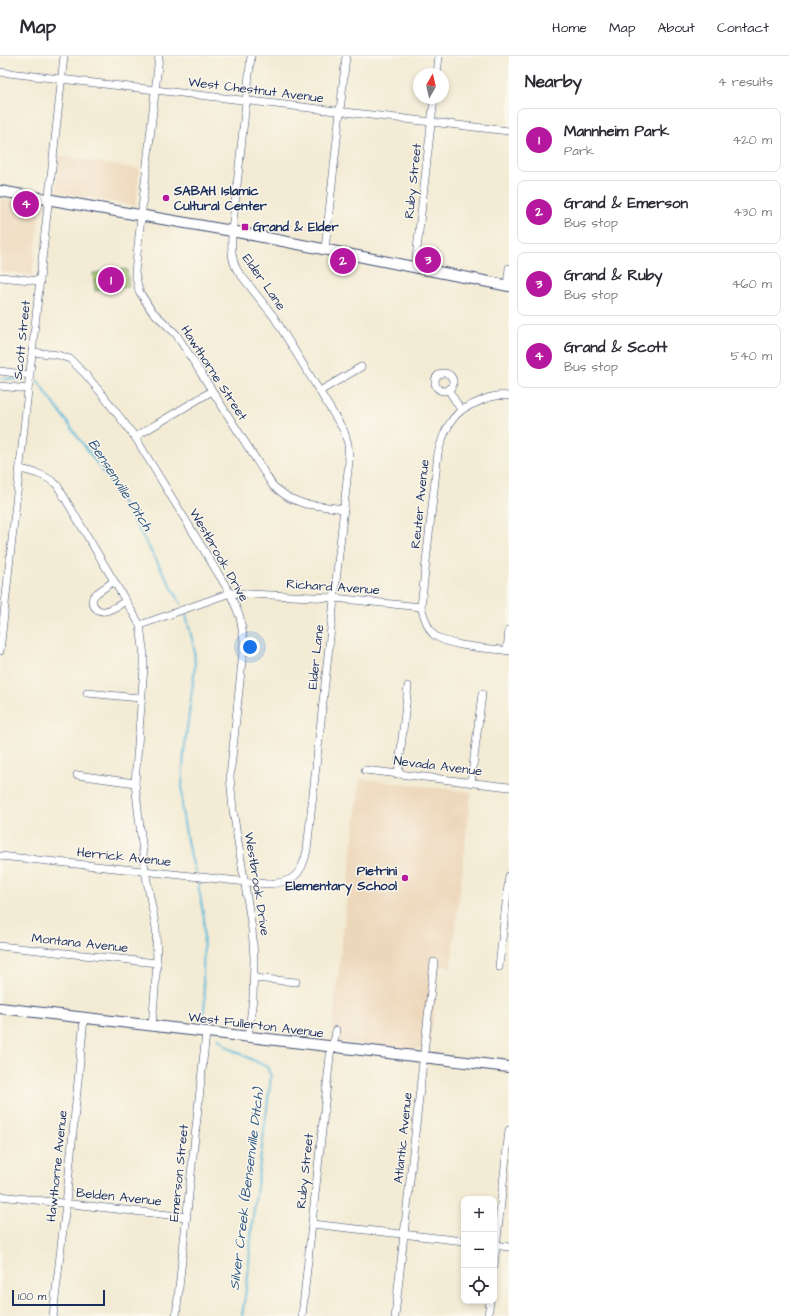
<!DOCTYPE html>
<html lang="en">
<head>
<meta charset="utf-8">
<style>
	body { margin:0; font-family:"Architects Daughter",sans-serif; background:#f2f2f3; color:#2b2b33 }
	.controls { position:absolute; right:12px; bottom:12px; display:grid; overflow:hidden; border-radius:8px; box-shadow:0 2px 6px #0003 }
	.controls button { width:36px; height:36px; display:grid; place-items:center; padding:0; border:0; border-bottom:1px solid #e1e1e2; background:#fff; color:#2b2b33; font:20px sans-serif }
	.compass { position:absolute; left:413px; top:12px; width:36px; height:36px; border-radius:50%; background:#fff; box-shadow:0 2px 6px #0003; rotate:8deg }
	.scale { position:absolute; left:12px; bottom:10px; width:93px; box-sizing:border-box; padding-left:4px; border:2px solid #1b2f5e; border-top:0; font-size:11px; line-height:14px; white-space:nowrap; color:#1b2f5e; -webkit-text-stroke:3px #fbf7ec; paint-order:stroke }
	.you { position:absolute; left:250px; top:591px; width:14px; height:14px; margin:-10px; border:3px solid #fff; border-radius:50%; background:#1a73e8; box-shadow:0 0 0 6px #1a73e833 }
	.badge { display:grid; place-items:center; width:26px; height:26px; border-radius:50%; background:#b5179e; color:#fff; font-size:13px; font-weight:700 }
	.pin { position:absolute; translate:-50% -50%; border:2px solid #fff; box-shadow:0 1px 4px #0006 }
	.list { margin:0; padding:0; list-style:none }
	h2 { display:flex; justify-content:space-between; align-items:center; height:52px; margin:0; padding:0 16px; font-size:17px }
	h2 small { font-size:13px; font-weight:400; color:#7c7c81 }
	.list li { display:grid; grid-template-columns:26px 1fr auto; gap:12px; align-items:center; box-sizing:border-box; height:64px; margin:0 8px 8px; padding:0 8px; border:1px solid #e1e1e2; border-radius:8px }
	.list b { display:block; font-size:15px; white-space:nowrap }
	.list p { margin:0; font-size:13px; white-space:nowrap; color:#7c7c81 }
	.list em { font-size:13px; font-style:normal; color:#7c7c81 }
	.icon { flex:none; width:22px; height:22px; fill:none; stroke:currentColor; stroke-width:2; stroke-linecap:round; stroke-linejoin:round }
	.map { position:relative; flex:none; width:509px; height:1260px; overflow:hidden }
	header { display:flex; align-items:center; gap:24px; box-sizing:border-box; height:56px; padding:0 20px; background:#fff; border-bottom:1px solid #e1e1e2 }
	header strong { font-size:19px }
	nav { display:flex; gap:22px; margin-inline-start:auto; font-size:14px }
	main { display:flex }
	aside { flex:1; background:#fff }
	.map>svg:first-child { display:block }
	.built { fill:#edd7ba }
	.green { fill:#a7c972; stroke:#617c68 }
	.lines { fill:none; stroke-linecap:round; stroke-linejoin:round }
	.stream { stroke:#5ebbdc; stroke-width:2 }
	.street-casing { stroke:#3b4b70; stroke-width:8 }
	.secondary-casing { stroke:#3b4b70; stroke-width:12 }
	.street { stroke:#fff; stroke-width:7 }
	.secondary { stroke:#fff; stroke-width:10 }
	.poi-dot { fill:#b5179e; stroke:#fbf7ec; stroke-width:1.5 }
	.labels { text-anchor:middle; dominant-baseline:central; stroke-width:3; stroke-linejoin:round; paint-order:stroke }
	.street-label { font-size:13px; fill:#1b2f5e; stroke:#fbf7ec }
	.poi-label { font-size:13px; font-weight:bold; fill:#1b2f5e; stroke:#fbf7ec; text-anchor:start }
	.water-label { font-size:14px; font-style:italic; fill:#2f5984; stroke:#fbf7ec }
</style>
</head>
<body>
<header>
<strong>Map</strong>
<nav><a>Home</a><a>Map</a><a>About</a><a>Contact</a></nav>
</header>
<main>
<div class="map">
<svg width="509" height="1260" viewBox="0 0 509 1260">
	<rect width="100%" height="100%" fill="#fbf7ec"/>
	<filter id="ink" filterUnits="userSpaceOnUse"><feTurbulence type="fractalNoise" baseFrequency=".025" numOctaves="2"/><feDisplacementMap in="SourceGraphic" scale="8" xChannelSelector="R" yChannelSelector="G"/><feConvolveMatrix kernelMatrix="1 2 1 2 8 2 1 2 1" color-interpolation-filters="sRGB"/></filter>
	<filter id="wash" filterUnits="userSpaceOnUse"><feTurbulence type="fractalNoise" baseFrequency=".012" numOctaves="4" result="noise"/><feDisplacementMap in="SourceGraphic" scale="16" xChannelSelector="R" yChannelSelector="G"/><feGaussianBlur stdDeviation="0.9" result="paint"/><feColorMatrix in="noise" values="0 0 0 0 0 0 0 0 0 0 0 0 0 0 0 0 0 1.4 0 .05"/><feComposite in="paint" operator="in"/></filter>
	<g filter="url(#wash)">
		<rect width="100%" height="100%" fill="#f3ebd4"/>
		<g class="built">
			<polygon points="59,100 139,113 136,150 56,136"/>
			<polygon points="0,143 41,150 32,219 0,215"/>
			<polygon points="360,723 471,736 451,911 439,909 429,995 331,985"/>
		</g>
		<polygon class="green" points="127,213 129,231 95,235 93,217"/>
		<g class="lines">
			<g class="stream">
				<polyline points="0,322 21,324"/>
				<polyline points="37,324 108,423 143,481 181,548"/>
				<polyline points="186,559 194,591 195,611 184,696 182,733 182,754 188,790 195,815"/>
				<polyline points="198,827 204,863 203,924 205,943 203,964 207,972"/>
				<polyline points="218,982 229,992 267,1011 271,1021 252,1169 248,1220 242,1260"/>
			</g>
		</g>
	</g>
	<g filter="url(#ink)">
		<g class="lines">
			<defs>
				<g id="street">
					<polyline points="159,0 135,216 139,235 151,254 176,278 273,430 289,442 305,448 344,453"/>
					<polyline points="0,16 509,75"/>
					<polyline points="437,18 439,0"/>
					<polyline points="325,193 346,0"/>
					<polyline points="415,211 434,42"/>
					<polyline points="0,221 40,225"/>
					<polyline points="507,230 509,212"/>
					<polyline points="32,296 58,299 70,303 86,319 102,338 135,381 230,537 240,561 244,586 230,721 233,754 252,873 254,902 253,942 248,982"/>
					<polyline points="0,315 30,319"/>
					<circle cx="444" cy="326" r="9"/>
					<polyline points="0,330 28,333"/>
					<polyline points="448,333 461,354"/>
					<polyline points="320,335 361,311"/>
					<path d="M509 340C497 338 487 341 476 347 471 349 466 351 462 354 448 364 442 382 438 397L421 551C424 559 427 573 434 579 449 591 489 592 509 595"/>
					<polyline points="135,381 212,335"/>
					<path d="M20 413C34 416 46 419 57 429L140 569 144 600V611L135 727 145 815 156 872 157 907 152 971"/>
					<path d="M114 525 97 537 93 541 92 546C99 564 115 551 126 545"/>
					<polyline points="140,569 230,537 334,542 421,551"/>
					<polyline points="507,594 509,574"/>
					<polyline points="0,595 64,0"/>
					<polyline points="87,637 140,642"/>
					<polyline points="365,714 509,731"/>
					<polyline points="398,718 408,630"/>
					<polyline points="77,719 135,727"/>
					<polyline points="471,726 482,638"/>
					<path d="M0 800 267 828C293 827 302 819 307 794L349 405 348 388 344 375 274 261 237 214C230 201 232 189 232 175L251 0"/>
					<polyline points="0,890 157,907"/>
					<polyline points="499,911 509,820"/>
					<polyline points="254,922 296,926"/>
					<polyline points="0,1140 187,1161"/>
					<polyline points="312,1168 464,1185"/>
					<polyline points="494,1189 509,1191"/>
					<polyline points="494,1209 509,1074"/>
					<polyline points="53,1260 66,1148 84,963"/>
					<polyline points="176,1260 206,977"/>
					<polyline points="302,1260 331,991 335,982 336,974"/>
					<polyline points="395,1260 434,906"/>
					<polyline points="488,1260 490,1245"/>
				</g>
				<g id="secondary">
					<polyline points="0,135 232,175 509,230"/>
					<polyline points="0,952 509,1011"/>
				</g>
			</defs>
			<use href="#street" class="street-casing"/>
			<use href="#secondary" class="secondary-casing"/>
			<use href="#street" class="street"/>
			<use href="#secondary" class="secondary"/>
		</g>
	</g>
	<g class="poi-dot">
		<circle cx="166" cy="142" r="4"/>
		<rect x="241" y="167" width="8" height="8" rx="2"/>
		<circle cx="405" cy="822" r="4"/>
	</g>
	<g class="labels">
		<g class="street-label">
			<text transform="translate(256 34) rotate(7)">West Chestnut Avenue</text>
			<text transform="translate(413 125) rotate(-84)">Ruby Street</text>
			<text transform="translate(264 226) rotate(55)">Elder Lane</text>
			<text transform="translate(22 284) rotate(-84)">Scott Street</text>
			<text transform="translate(214 317) rotate(57)">Hawthorne Street</text>
			<text transform="translate(420 448) rotate(-84)">Reuter Avenue</text>
			<text transform="translate(219 499) rotate(60)">Westbrook Drive</text>
			<text transform="translate(333 531) rotate(4)">Richard Avenue</text>
			<text transform="translate(316 601) rotate(-84)">Elder Lane</text>
			<text transform="translate(438 710) rotate(7)">Nevada Avenue</text>
			<text transform="translate(124 801) rotate(6)">Herrick Avenue</text>
			<text transform="translate(257 828) rotate(81)">Westbrook Drive</text>
			<text transform="translate(80 887) rotate(6)">Montana Avenue</text>
			<text transform="translate(256 969) rotate(7)">West Fullerton Avenue</text>
			<text transform="translate(403 1082) rotate(-84)">Atlantic Avenue</text>
			<text transform="translate(57 1110) rotate(-84)">Hawthorne Avenue</text>
			<text transform="translate(305 1115) rotate(-84)">Ruby Street</text>
			<text transform="translate(179 1117) rotate(-84)">Emerson Street</text>
			<text transform="translate(119 1141) rotate(6)">Belden Avenue</text>
		</g>
		<g class="poi-label">
			<text x="174" y="135">SABAH Islamic<tspan x="174" dy="15">Cultural Center</tspan></text>
			<text x="253" y="171">Grand &amp; Elder</text>
			<text x="397" y="815" text-anchor="end">Pietrini<tspan x="397" dy="15">Elementary School</tspan></text>
		</g>
		<g class="water-label">
			<text transform="translate(120 429) rotate(57)">Bensenville Ditch</text>
			<text transform="translate(247 1133) rotate(-83)">Silver Creek (Bensenville Ditch)</text>
		</g>
	</g>
</svg>
<div class="controls">
<button>+</button>
<button>−</button>
<button><svg class="icon" aria-label="locate" viewBox="0 0 24 24"><circle cx="12" cy="12" r="6"/><path d="M12 2v4M12 18v4M2 12h4M18 12h4"/></svg></button>
</div>
<svg class="compass" viewBox="-18 -18 36 36"><path d="M0-13l5 13h-10z" fill="#e53935"/><path d="M0 13l5-13h-10z" fill="#7c7c81"/></svg>
<div class="scale">100 m</div>
<div class="you"></div>
<div class="pin badge" style="left:111px;top:224px">1</div>
<div class="pin badge" style="left:343px;top:205px">2</div>
<div class="pin badge" style="left:428px;top:204px">3</div>
<div class="pin badge" style="left:26px;top:148px">4</div>
</div>
<aside>
<h2>Nearby<small>4 results</small></h2>
<ul class="list">
<li><span class="badge">1</span><div><b>Mannheim Park</b><p>Park</p></div><em>420 m</em></li>
<li><span class="badge">2</span><div><b>Grand &amp; Emerson</b><p>Bus stop</p></div><em>430 m</em></li>
<li><span class="badge">3</span><div><b>Grand &amp; Ruby</b><p>Bus stop</p></div><em>460 m</em></li>
<li><span class="badge">4</span><div><b>Grand &amp; Scott</b><p>Bus stop</p></div><em>540 m</em></li>
</ul>
</aside>
</main>
</body>
</html>
